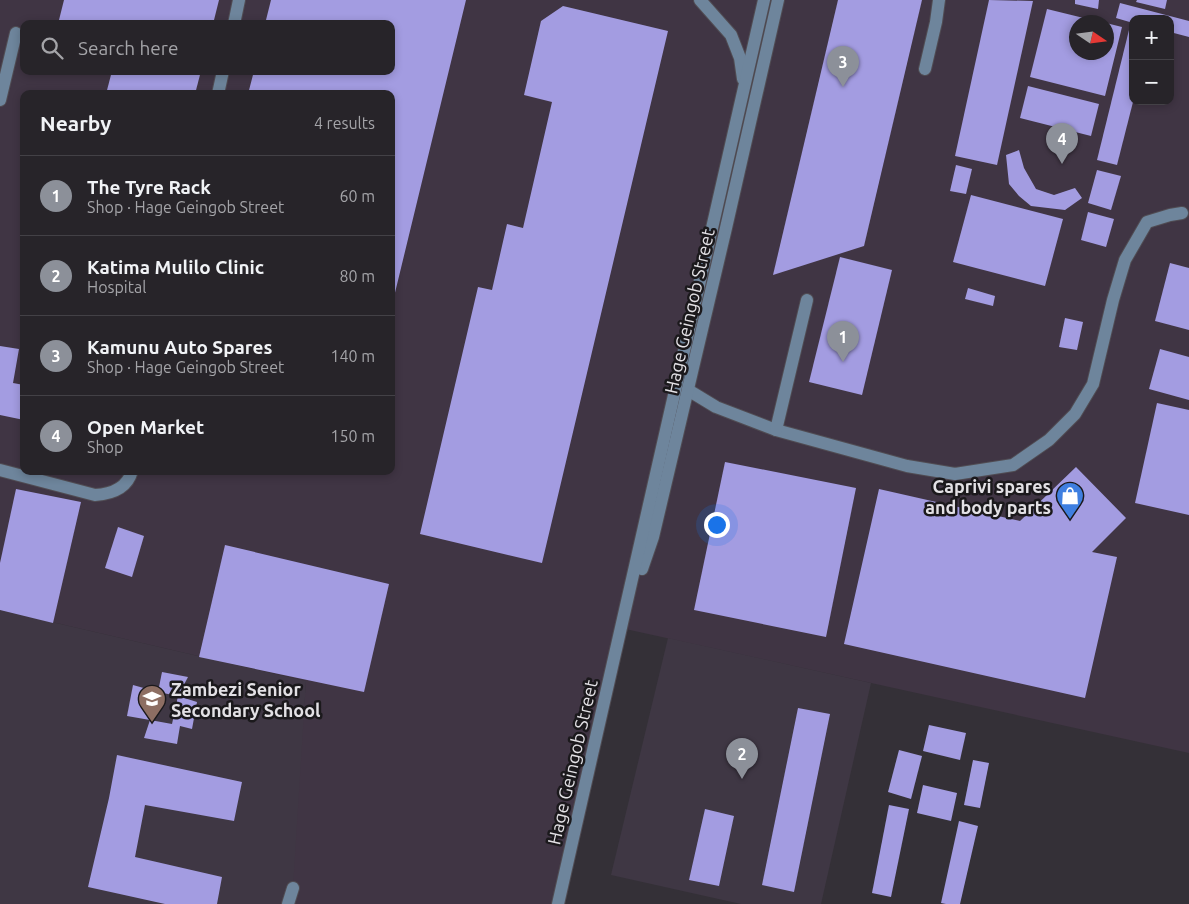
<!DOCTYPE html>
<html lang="en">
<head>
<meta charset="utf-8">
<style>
	body { margin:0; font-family:Ubuntu,sans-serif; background:#2f2c31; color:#f1f3f6 }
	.controls { position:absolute; right:15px; top:15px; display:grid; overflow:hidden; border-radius:10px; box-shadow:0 2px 8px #0003 }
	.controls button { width:45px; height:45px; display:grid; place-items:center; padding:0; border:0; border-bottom:1px solid #434146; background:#272429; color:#f1f3f6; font:25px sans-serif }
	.compass { position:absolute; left:1069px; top:15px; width:45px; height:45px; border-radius:50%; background:#272429; box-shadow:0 2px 8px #0003; rotate:103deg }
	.you { position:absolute; left:716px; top:524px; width:18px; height:18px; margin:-12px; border:4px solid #fff; border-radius:50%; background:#1a73e8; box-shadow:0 0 0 8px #1a73e833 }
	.badge { display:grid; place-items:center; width:32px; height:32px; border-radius:50%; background:#8c9099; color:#fff; font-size:16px; font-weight:700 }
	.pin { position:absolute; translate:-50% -41px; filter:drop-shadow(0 1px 2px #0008) }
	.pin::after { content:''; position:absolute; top:26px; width:18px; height:15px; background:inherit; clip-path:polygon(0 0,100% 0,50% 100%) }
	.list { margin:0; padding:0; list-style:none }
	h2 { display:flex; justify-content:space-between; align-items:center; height:65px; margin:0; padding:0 20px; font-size:21px }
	h2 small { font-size:16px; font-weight:400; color:#a4a4a8 }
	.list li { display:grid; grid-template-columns:32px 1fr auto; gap:15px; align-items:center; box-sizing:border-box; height:80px; padding:0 20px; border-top:1px solid #434146 }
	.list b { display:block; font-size:19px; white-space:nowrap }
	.list p { margin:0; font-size:16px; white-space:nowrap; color:#a4a4a8 }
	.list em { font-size:16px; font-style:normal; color:#a4a4a8 }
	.icon { flex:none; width:28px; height:28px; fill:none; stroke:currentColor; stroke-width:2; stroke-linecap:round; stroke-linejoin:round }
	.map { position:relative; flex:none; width:1189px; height:904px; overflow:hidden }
	.search { position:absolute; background:#272429; box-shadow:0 2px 8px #0003; left:20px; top:20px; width:375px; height:55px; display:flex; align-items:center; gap:12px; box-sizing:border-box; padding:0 18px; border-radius:10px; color:#a4a4a8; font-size:19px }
	.panel { position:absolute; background:#272429; box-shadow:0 2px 8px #0003; left:20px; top:90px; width:375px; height:385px; border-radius:10px }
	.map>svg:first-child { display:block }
	.commercial { fill:#403544; fill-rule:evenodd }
	.built { fill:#3f3744 }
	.building { fill:#a39ce1 }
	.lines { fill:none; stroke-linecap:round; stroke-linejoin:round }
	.minor-casing { stroke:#504c53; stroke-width:14 }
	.minor { stroke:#6e859c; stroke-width:12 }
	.labels { text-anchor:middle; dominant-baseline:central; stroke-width:5; stroke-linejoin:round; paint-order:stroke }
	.street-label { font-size:18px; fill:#e3e1e5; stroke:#1b191c }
	.poi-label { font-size:18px; font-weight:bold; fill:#e3e1e5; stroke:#1b191c; text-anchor:end }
</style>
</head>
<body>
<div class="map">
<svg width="1189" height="904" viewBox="0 0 1189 904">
	<rect width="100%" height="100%" fill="#343037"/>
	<path class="commercial" d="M0 0H1189V753L621 628 558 904H288L306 681 0 610ZM1133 19H1170V101H1133ZM1076 22H1106V52H1076ZM24 24H391V71H24ZM24 94H391V471H24Z"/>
	<g class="built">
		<polygon points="0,610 306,681 293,888 288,904 0,904"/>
		<polygon points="668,638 871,683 821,904 741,904 611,875"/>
	</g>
	<g class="building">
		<polygon points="64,0 219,0 213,24 58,24"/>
		<polygon points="271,0 466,0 393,301 391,301 391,94 248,94 254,71 391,71 391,24 265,24"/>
		<polygon points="838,0 922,0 864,246 773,275"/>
		<polygon points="989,0 1033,1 997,165 955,156"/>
		<polygon points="1075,0 1099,0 1098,9 1075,4"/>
		<polygon points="1137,0 1167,0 1165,9 1136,2"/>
		<polygon points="1120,3 1189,21 1189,37 1170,32 1170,19 1133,19 1133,23 1116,18"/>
		<polygon points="563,6 668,31 542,563 420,534 478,287 492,290 507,224 523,228 552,102 524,95 541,21"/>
		<polygon points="1047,9 1100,22 1076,22 1076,52 1106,52 1106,23 1122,27 1105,96 1030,77"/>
		<polygon points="1129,30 1133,31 1133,102 1117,165 1097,160"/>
		<polygon points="112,71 201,71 195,94 106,94"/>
		<polygon points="1028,86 1099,104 1091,136 1020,118"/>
		<polygon points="1019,150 1024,168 1036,189 1054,195 1075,188 1082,198 1065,210 1031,206 1019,196 1009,184 1006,155"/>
		<polygon points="956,165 972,169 966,194 950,191"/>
		<polygon points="1097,170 1121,176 1111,210 1088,203"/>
		<polygon points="971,195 1063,219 1045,286 953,262"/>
		<polygon points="1088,212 1114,219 1106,247 1081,240"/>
		<polygon points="840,257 892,270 862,395 809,382"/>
		<polygon points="1170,263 1189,268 1189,330 1155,321"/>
		<polygon points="968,288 995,296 993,306 965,299"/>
		<polygon points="1065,318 1083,322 1077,350 1059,347"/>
		<polygon points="0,346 19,349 13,383 24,385 24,420 0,415"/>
		<polygon points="1160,349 1189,357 1189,400 1149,389"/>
		<polygon points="1157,403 1189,410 1189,515 1135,503"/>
		<polygon points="725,462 856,488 826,637 694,610"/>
		<polygon points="1076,467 1126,518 1092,552 1117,557 1085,698 844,644 879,489 1020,521"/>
		<polygon points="16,489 81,502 53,623 0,610 0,563"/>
		<polygon points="118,527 144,536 132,577 105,568"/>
		<polygon points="225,545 389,584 364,692 199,657"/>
		<polygon points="162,672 188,677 178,696 158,692"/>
		<polygon points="133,685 158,692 150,720 127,716"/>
		<polygon points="178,696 197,702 192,729 180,726 177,744 144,738 150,720 172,724"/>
		<polygon points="798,708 830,714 794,892 762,885"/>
		<polygon points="929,725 966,733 960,760 923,751"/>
		<polygon points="899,750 922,756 911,799 888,792"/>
		<polygon points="117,755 242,782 234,821 145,805 135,857 222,877 217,904 165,904 88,887 109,798"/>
		<polygon points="973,760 989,763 980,808 964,805"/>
		<polygon points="923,785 957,793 951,821 917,813"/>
		<polygon points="889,805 909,809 891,897 872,893"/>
		<polygon points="705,809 734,816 719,886 689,880"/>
		<polygon points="959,821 978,826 960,904 946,904 941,903"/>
	</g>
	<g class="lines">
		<defs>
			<g id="minor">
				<polyline points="700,0 731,35 740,58 743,79"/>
				<polyline points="234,24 239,0"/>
				<polyline points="925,69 936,22 939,0"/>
				<polyline points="218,94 223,71"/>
				<polyline points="0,100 16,33"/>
				<polyline points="688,390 716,407 776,430 907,466 955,474 1013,465 1049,440 1075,414 1093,384 1113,300 1125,260 1147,222 1170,215 1182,213"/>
				<polyline points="776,430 807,300"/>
				<path d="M0 470 95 495C111 494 127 489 132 471"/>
				<polyline points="642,569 653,537 726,228 778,0"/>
				<polyline points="288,904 293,888"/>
				<polyline points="558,904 764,0"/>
			</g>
		</defs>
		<use href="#minor" class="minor-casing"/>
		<use href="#minor" class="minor"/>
	</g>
	<defs>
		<symbol id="shop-pin" viewBox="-11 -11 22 30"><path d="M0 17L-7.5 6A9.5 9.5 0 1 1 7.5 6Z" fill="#3f7fe0" stroke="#1b191c"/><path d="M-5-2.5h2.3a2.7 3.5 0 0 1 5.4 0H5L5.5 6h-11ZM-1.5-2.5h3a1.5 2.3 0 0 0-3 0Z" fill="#fff"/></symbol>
		<symbol id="school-pin" viewBox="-11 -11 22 30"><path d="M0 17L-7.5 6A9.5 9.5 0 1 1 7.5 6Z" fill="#8d6e63" stroke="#1b191c"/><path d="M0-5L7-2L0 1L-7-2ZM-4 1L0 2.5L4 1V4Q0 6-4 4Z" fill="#fff"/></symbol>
	</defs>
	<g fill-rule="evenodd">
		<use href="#shop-pin" x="1054" y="480" width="32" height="43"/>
		<use href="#school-pin" x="136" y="683" width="32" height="43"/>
	</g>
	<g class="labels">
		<g class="street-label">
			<text transform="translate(689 311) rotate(-77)">Hage Geingob Street</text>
			<text transform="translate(572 762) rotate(-77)">Hage Geingob Street</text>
		</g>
		<g class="poi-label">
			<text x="1051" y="486">Caprivi spares<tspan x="1051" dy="21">and body parts</tspan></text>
			<text x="171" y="689" text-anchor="start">Zambezi Senior<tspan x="171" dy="21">Secondary School</tspan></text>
		</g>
	</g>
</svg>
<div class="controls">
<button>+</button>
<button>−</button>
</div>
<svg class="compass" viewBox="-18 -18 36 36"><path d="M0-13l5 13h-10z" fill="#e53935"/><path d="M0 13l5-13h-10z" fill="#a4a4a8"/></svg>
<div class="you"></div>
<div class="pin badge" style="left:843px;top:362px">1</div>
<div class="pin badge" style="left:742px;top:779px">2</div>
<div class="pin badge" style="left:843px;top:87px">3</div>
<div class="pin badge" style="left:1062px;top:164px">4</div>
<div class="search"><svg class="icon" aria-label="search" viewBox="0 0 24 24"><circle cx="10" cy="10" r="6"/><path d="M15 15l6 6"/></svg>Search here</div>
<section class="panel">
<h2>Nearby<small>4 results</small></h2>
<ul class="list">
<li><span class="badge">1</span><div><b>The Tyre Rack</b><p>Shop · Hage Geingob Street</p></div><em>60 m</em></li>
<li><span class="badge">2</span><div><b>Katima Mulilo Clinic</b><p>Hospital</p></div><em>80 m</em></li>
<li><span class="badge">3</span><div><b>Kamunu Auto Spares</b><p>Shop · Hage Geingob Street</p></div><em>140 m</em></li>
<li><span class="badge">4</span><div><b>Open Market</b><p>Shop</p></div><em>150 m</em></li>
</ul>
</section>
</div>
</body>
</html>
